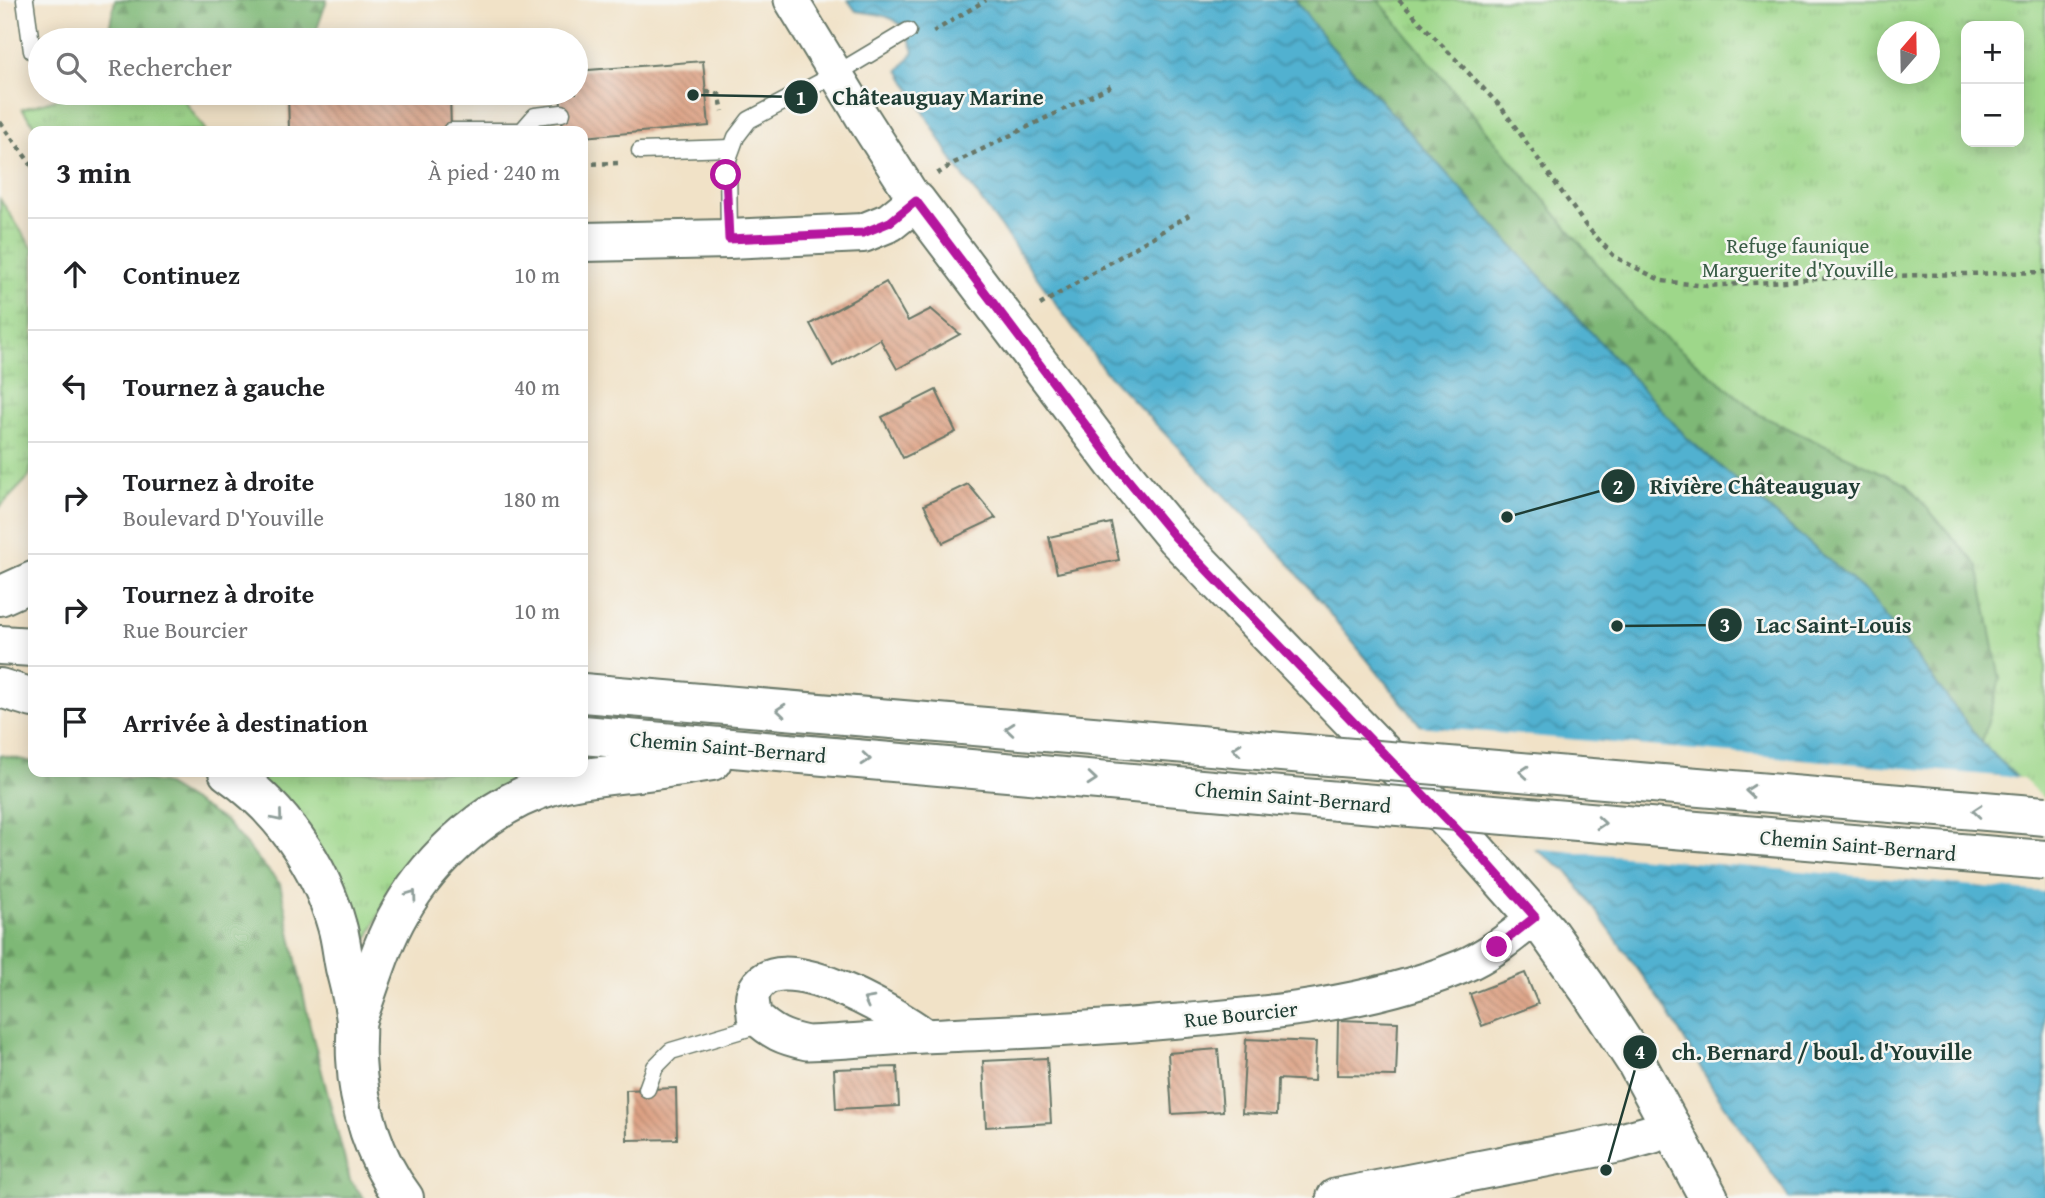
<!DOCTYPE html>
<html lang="fr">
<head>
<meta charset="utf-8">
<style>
	body { margin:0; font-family:"Gentium Book Plus",serif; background:#f6f6f6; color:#202124 }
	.controls { position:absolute; right:21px; top:21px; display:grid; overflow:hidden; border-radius:14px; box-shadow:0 4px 18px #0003 }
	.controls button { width:63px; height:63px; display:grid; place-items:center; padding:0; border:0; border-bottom:2px solid #e0e0e0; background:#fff; color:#202124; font:35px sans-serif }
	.compass { position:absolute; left:1877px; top:21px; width:63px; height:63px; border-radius:50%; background:#fff; box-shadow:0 4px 18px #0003; rotate:20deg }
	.stop { position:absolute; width:21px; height:21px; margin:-16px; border:5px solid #b5179e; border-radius:50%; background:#fff }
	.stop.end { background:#b5179e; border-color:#fff; box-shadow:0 2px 7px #0008 }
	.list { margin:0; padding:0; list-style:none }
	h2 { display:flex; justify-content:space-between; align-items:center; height:91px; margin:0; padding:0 28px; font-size:30px }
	h2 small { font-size:23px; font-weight:400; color:#757577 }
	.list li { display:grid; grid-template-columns:46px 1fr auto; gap:21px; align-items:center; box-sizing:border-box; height:112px; padding:0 28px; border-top:2px solid #e0e0e0 }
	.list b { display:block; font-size:26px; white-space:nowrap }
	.list p { margin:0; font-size:23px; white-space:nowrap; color:#757577 }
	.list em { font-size:23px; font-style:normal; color:#757577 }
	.icon { flex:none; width:38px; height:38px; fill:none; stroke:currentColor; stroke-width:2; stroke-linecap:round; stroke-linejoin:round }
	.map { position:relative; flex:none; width:2045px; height:1198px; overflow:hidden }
	.search { position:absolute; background:#fff; box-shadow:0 4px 18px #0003; left:28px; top:28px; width:560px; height:77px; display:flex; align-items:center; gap:18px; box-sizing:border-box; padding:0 24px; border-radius:38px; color:#757577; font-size:26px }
	.panel { position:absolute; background:#fff; box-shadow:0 4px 18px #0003; left:28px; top:126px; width:560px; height:651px; border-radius:14px }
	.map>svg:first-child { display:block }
	.grass { fill:url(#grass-tufts); stroke:#5e8a5f; stroke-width:2; fill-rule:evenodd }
	.forest { fill:url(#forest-firs); stroke:#4e7a55; stroke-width:2 }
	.wetland { fill:url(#wetland-marsh); stroke:#5e8a5f; stroke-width:2 }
	.water { fill:url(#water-waves); stroke:#387782; stroke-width:2 }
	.pier { fill:#f1e2c7 }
	.building { fill:url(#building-back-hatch) }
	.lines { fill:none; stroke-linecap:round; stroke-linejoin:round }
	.service-casing { stroke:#687767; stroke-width:19 }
	.minor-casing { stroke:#687767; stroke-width:37 }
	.tertiary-casing { stroke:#687767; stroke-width:42 }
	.path { stroke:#687767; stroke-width:4.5; stroke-dasharray:5 5; stroke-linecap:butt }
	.service { stroke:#fff; stroke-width:16 }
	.minor { stroke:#fff; stroke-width:33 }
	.tertiary { stroke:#fff; stroke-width:38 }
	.tertiary-bridge-casing { stroke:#687767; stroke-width:42; stroke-linecap:butt }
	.tertiary-bridge { stroke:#fff; stroke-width:38 }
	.oneway { stroke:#8f9e9a }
	.route { stroke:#b5179e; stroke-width:9 }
	.labels { text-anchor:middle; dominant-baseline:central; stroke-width:5; stroke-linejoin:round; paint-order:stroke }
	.park-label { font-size:21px; fill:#385c45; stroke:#f6f6f2 }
	.street-label { font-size:21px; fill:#1f3d34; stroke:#f6f6f2 }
	.leader { fill:none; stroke:#1f3d34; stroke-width:2.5 }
	.callout-dot { fill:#1f3d34; stroke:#f6f6f2; stroke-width:2.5 }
	.mark-label { font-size:21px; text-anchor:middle; font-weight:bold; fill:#fff }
	.callout-label { font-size:23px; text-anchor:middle; font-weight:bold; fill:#1f3d34; stroke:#f6f6f2; stroke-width:5; stroke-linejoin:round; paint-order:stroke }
</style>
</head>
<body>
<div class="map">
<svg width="2045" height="1198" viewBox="0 0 2045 1198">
	<defs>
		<pattern id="grass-tufts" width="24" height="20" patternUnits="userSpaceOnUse" patternTransform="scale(1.75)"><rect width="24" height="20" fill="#9ed78a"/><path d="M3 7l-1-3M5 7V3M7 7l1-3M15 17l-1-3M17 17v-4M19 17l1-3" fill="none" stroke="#88b978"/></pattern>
		<pattern id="forest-firs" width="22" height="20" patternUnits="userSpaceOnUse" patternTransform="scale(1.75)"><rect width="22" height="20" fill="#7eb876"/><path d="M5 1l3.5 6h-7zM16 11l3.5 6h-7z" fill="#679762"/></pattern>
		<pattern id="wetland-marsh" width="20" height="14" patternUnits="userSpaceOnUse" patternTransform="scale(1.75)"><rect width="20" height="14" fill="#9ed78a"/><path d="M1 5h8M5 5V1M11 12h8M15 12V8" fill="none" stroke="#88b978"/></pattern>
		<pattern id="water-waves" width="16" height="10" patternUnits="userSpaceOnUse" patternTransform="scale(1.75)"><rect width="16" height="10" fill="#51b1d0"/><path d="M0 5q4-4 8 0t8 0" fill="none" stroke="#4391aa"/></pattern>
		<pattern id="building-back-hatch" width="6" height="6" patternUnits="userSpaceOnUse" patternTransform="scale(1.75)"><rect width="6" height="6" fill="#dc9f81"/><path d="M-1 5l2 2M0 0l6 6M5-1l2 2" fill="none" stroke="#b2836a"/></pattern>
	</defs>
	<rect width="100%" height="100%" fill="#f6f6f2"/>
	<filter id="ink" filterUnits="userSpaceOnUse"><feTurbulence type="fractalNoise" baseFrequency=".0143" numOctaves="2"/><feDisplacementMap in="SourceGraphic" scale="14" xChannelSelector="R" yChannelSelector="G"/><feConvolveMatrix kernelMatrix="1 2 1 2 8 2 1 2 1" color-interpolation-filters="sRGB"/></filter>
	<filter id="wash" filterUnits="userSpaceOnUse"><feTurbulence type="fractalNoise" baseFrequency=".00686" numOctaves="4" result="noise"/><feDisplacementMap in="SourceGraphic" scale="28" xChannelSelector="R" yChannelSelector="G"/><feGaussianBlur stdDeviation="1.57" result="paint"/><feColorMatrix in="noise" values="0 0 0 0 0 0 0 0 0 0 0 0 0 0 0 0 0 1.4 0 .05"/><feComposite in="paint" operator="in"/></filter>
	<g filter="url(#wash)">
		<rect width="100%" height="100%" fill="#f1e2c7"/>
		<g class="grass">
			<path d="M1295 0H2045V805L1982 743 1868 594ZM1966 26H2019V142H1966ZM1888 32H1930V74H1888Z"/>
			<polygon points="77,93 179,93 206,131 39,131 22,109"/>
			<path d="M255 772H541C519 783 494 792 473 805 416 838 386 895 361 954Z"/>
		</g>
		<g class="forest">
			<polygon points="115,0 327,0 317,29 318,40 107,40"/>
			<polygon points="1295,0 1378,0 1644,320 1760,415 1906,484 1978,566 2000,679 1982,743 1868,594 1687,438 1328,43"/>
			<polygon points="0,755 33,762 33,772 91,772 163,783 225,821 280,884 310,1026 350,1180 364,1198 0,1198"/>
		</g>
		<polygon class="wetland" points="0,199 33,249 33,458 29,477 0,507"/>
		<path class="water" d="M848 0H1295L1328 43 1687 438 1868 594 1982 743 2045 805V1198H1789L1712 1087 1665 1007 1567 871 1535 849 1421 726 1287 561 1105 371 954 163 899 70 914 52C903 16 890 16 856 11Z"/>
		<polygon class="pier" points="1416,726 2022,778 2045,800 2045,892 1530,848"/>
		<g id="blocks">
			<g class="building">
				<polygon points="703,61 709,126 583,137 583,131 563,131 560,93 576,93 576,71"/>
				<polygon points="288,93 450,93 451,131 289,131"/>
				<polygon points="886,282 908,321 931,309 960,334 897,369 880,339 833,366 810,324"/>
				<polygon points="936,390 956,432 903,458 882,417"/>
				<polygon points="968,484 996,518 943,543 924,505"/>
				<polygon points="1111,523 1119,560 1057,573 1049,537"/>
				<polygon points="1525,973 1538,1004 1482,1026 1470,994"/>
				<polygon points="1338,1020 1398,1022 1396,1076 1337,1075"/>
				<polygon points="1246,1039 1316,1042 1314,1081 1278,1079 1277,1115 1242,1113"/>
				<polygon points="1218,1049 1223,1111 1172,1114 1168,1053"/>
				<polygon points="1047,1058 1051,1123 986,1127 983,1061"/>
				<polygon points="897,1067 899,1106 836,1109 834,1069"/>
				<polygon points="676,1088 677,1139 627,1140 626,1090"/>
			</g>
		</g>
	</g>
	<g filter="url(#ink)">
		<use href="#blocks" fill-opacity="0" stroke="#687767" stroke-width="2"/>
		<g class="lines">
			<defs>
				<g id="service">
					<polyline points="25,0 32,51"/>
					<polyline points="451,131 522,131 535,116 562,113"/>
					<polyline points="640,151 731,148"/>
					<polyline points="729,239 728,159 736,137 749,120 836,74 908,31"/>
					<polyline points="647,1089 655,1067 671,1051 762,1024"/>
				</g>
				<g id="minor">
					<polyline points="791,0 861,115 916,201"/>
					<path d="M926 1036C899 1016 772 938 753 994 751 1000 754 1010 754 1016 772 1033 783 1038 807 1043 846 1042 884 1038 923 1036 1004 1032 1085 1030 1166 1022 1265 1014 1368 1005 1461 967 1489 955 1512 937 1535 917"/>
				</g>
				<g id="tertiary">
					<polyline points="583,242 729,239 863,233 890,222 916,201 1115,464 1175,537 1466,839 1547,931 1589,990 1636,1062 1709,1198"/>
					<polyline points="0,596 33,581"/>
					<polyline points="0,645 33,647"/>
					<polyline points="0,688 33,698"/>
					<polyline points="583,693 1305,754"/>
					<polyline points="583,735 1338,801"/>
					<path d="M228 772C280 808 320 864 337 926 341 939 342 954 345 968 349 985 354 1003 356 1020 357 1033 355 1046 356 1058 358 1106 374 1159 404 1198"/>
					<path d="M356 1022C370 986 380 946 400 912 432 856 491 803 553 785 581 777 610 775 638 772 663 769 688 765 712 761"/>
					<polyline points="1336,1198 1620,1143 1652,1134 1670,1125"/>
				</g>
			</defs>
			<use href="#service" class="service-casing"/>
			<use href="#minor" class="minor-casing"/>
			<use href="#tertiary" class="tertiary-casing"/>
			<g class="path">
				<polyline points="1399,0 1501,107 1586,226 1615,257 1662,281 1707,286 1848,277 2045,272"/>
				<polyline points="933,32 986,0"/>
				<polyline points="706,92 719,94 723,111"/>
				<polyline points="0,122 33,167"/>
				<polyline points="583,164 620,163"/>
				<polyline points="937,174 954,163 1111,86"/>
				<polyline points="1040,305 1189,215"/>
			</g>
			<use href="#service" class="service"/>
			<use href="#minor" class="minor"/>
			<use href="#tertiary" class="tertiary"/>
			<defs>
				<g id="tertiary-bridge">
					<polyline points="1305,754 2045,816"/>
					<polyline points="1338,801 2045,860"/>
				</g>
			</defs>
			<use href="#tertiary-bridge" class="tertiary-bridge-casing"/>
			<use href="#tertiary-bridge" class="tertiary-bridge"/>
		</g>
		<defs><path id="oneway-chevron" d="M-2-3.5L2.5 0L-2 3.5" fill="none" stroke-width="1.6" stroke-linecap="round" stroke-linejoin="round" transform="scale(1.75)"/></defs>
		<g class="oneway">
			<use href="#oneway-chevron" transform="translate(781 710) rotate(-175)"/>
			<use href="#oneway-chevron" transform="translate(1010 729) rotate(-175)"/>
			<use href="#oneway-chevron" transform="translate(1237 749) rotate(-175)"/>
			<use href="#oneway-chevron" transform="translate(866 759) rotate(5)"/>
			<use href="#oneway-chevron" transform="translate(1524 772) rotate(-175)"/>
			<use href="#oneway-chevron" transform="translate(1092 779) rotate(5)"/>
			<use href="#oneway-chevron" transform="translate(1750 791) rotate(-175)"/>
			<use href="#oneway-chevron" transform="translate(1977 811) rotate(-175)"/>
			<use href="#oneway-chevron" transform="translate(278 817) rotate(50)"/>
			<use href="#oneway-chevron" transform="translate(1601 823) rotate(5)"/>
			<use href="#oneway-chevron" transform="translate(412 895) rotate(-54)"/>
			<use href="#oneway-chevron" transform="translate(868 1001) rotate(-152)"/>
		</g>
	</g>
	<g class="lines" filter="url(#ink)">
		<polyline class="route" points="726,175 729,239 863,233 890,222 916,201 1115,464 1175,537 1466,839 1535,917 1497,947"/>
	</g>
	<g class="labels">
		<g class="park-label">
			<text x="1798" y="245">Refuge faunique<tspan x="1798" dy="24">Marguerite d'Youville</tspan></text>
		</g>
		<g class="street-label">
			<text transform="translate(728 747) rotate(5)">Chemin Saint-Bernard</text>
			<text transform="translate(1293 797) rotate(5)">Chemin Saint-Bernard</text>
			<text transform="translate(1858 845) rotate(5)">Chemin Saint-Bernard</text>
			<text transform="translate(1241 1014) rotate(-6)">Rue Bourcier</text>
		</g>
	</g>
	<path class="leader" d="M693 95L801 97M1507 517L1618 486M1617 626L1725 625M1606 1170L1640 1052"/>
	<g class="callout-dot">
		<circle cx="693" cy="95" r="7"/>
		<circle cx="1507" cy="517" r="7"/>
		<circle cx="1617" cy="626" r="7"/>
		<circle cx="1606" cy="1170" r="7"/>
		<circle cx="801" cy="97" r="18"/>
		<circle cx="1618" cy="486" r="18"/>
		<circle cx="1725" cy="625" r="18"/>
		<circle cx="1640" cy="1052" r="18"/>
	</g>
	<g class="mark-label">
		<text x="801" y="105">1</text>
		<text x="1618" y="494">2</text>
		<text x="1725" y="632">3</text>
		<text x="1640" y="1059">4</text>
	</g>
	<g class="callout-label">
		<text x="938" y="105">Châteauguay Marine</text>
		<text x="1755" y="494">Rivière Châteauguay</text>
		<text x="1834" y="633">Lac Saint-Louis</text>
		<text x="1822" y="1060">ch. Bernard / boul. d'Youville</text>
	</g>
</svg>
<div class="controls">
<button>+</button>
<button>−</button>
</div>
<svg class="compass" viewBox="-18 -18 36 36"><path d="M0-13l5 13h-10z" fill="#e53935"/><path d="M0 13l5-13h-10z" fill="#757577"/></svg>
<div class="stop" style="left:726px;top:175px"></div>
<div class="stop end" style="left:1497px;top:947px"></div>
<div class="search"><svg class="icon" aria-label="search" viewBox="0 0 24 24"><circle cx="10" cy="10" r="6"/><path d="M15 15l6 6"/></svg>Rechercher</div>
<section class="panel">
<h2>3 min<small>À pied · 240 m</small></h2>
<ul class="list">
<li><svg class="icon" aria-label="ahead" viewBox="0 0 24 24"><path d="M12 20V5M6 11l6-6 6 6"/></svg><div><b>Continuez</b></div><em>10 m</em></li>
<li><svg class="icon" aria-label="left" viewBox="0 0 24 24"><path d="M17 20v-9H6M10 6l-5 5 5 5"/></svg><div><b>Tournez à gauche</b></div><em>40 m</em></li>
<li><svg class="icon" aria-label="right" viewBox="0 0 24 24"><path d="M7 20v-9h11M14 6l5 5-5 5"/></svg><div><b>Tournez à droite</b><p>Boulevard D'Youville</p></div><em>180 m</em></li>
<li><svg class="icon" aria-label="right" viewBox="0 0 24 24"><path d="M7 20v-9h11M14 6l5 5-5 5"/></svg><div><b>Tournez à droite</b><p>Rue Bourcier</p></div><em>10 m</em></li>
<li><svg class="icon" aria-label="arrive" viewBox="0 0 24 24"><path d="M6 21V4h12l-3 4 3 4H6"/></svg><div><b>Arrivée à destination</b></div></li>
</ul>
</section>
</div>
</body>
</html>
